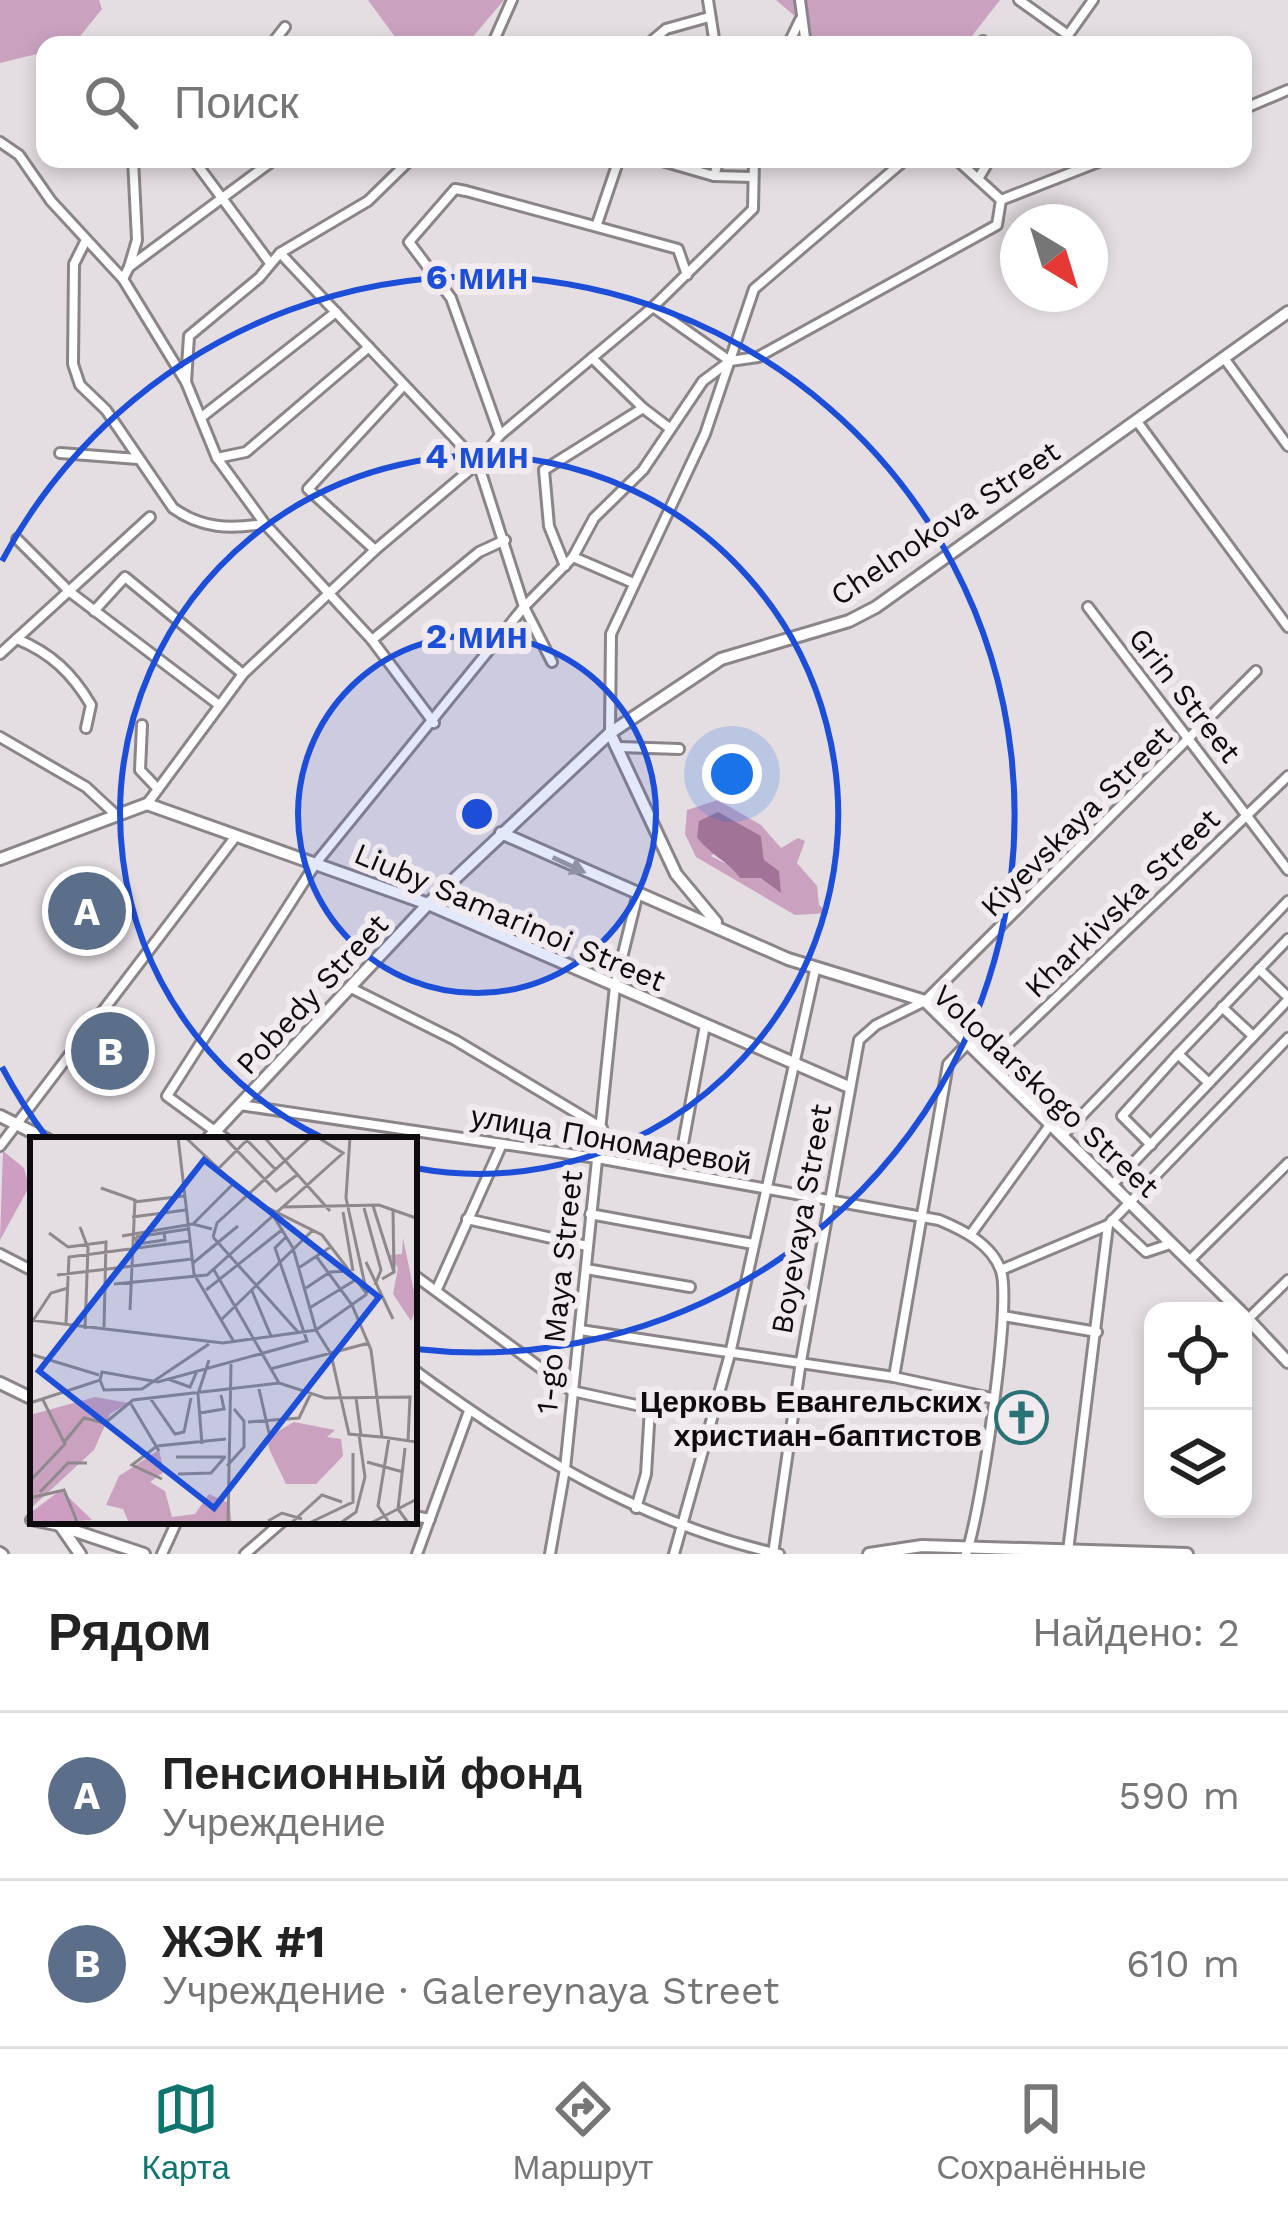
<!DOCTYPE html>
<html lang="ru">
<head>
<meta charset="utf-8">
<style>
	body { margin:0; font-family:"Work Sans",sans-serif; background:#f2f2f2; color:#222 }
	.controls { position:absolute; right:36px; bottom:36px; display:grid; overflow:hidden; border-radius:24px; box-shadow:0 6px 18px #0003 }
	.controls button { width:108px; height:108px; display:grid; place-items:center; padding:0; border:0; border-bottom:3px solid #e0e0e0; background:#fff; color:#222; font:60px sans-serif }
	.compass { position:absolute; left:1000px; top:204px; width:108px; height:108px; border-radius:50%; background:#fff; box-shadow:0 6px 18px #0003; rotate:142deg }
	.you { position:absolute; left:732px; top:774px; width:42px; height:42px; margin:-30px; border:9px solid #fff; border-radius:50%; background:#1a73e8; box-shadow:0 0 0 18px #1a73e833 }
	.badge { display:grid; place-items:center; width:78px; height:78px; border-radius:50%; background:#0f766e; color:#fff; font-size:39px; font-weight:700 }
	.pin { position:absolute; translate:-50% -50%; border:6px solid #fff; box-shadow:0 3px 12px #0006 }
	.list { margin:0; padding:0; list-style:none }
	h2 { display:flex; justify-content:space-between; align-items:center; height:156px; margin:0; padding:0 48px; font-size:51px }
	h2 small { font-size:39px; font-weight:400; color:#767676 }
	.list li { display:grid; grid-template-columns:78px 1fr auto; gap:36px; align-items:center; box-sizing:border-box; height:168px; padding:0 48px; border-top:3px solid #e0e0e0 }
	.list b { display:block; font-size:45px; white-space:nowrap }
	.list p { margin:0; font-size:39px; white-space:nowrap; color:#767676 }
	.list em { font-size:39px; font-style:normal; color:#767676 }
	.icon { flex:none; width:66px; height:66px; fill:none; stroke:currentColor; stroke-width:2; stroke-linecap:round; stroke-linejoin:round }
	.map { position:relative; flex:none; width:1288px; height:1554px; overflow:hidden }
	.search { position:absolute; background:#fff; box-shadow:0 6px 18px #0003; left:36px; right:36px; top:36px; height:132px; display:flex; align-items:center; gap:30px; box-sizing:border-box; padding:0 42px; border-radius:24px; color:#767676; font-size:45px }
	.sheet { height:492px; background:#fff }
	nav { display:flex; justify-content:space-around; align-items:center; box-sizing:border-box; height:168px; border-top:3px solid #e0e0e0; background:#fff; font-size:33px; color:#767676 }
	nav a { display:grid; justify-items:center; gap:6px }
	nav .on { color:#0f766e }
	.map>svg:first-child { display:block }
	.green { fill:#caa2c0; fill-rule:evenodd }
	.forest { fill:#cd9dc2 }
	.water { fill:#a17397 }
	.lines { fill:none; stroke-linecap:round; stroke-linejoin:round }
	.minor-casing { stroke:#8b858a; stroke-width:14 }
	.major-casing { stroke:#8b858a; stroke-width:16 }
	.minor { stroke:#fff; stroke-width:8 }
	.major { stroke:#fff; stroke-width:10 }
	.oneway { fill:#9e9d9e }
	.ring { fill:none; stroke:#1d4ed8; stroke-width:6 }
	.labels { text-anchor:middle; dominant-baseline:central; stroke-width:12; stroke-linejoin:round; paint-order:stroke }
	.street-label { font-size:30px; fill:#0d0b0d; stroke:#f1eaef }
	.poi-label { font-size:30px; font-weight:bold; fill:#0d0b0d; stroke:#f1eaef; text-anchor:end }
	.inset-road { fill:none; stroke:#8e898d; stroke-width:3 }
	.view { fill:#1d4ed8; fill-opacity:0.15; stroke:#1d4ed8; stroke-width:6 }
	.inset-edge { fill:none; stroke:#0d0b0d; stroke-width:6 }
	.centre { fill:#1d4ed8; stroke:#f1eaef; stroke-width:6 }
	.ring-label { font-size:36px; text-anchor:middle; font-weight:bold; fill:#1d4ed8; stroke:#f1eaef; stroke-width:12; stroke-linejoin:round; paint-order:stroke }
</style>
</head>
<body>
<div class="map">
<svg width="1288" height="1554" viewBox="0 0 1288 1554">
	<rect width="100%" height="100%" fill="#e4dde2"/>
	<g class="green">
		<polygon points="0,0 99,0 102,9 73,45 45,45 45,52 0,63"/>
		<polygon points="368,0 504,0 466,45 401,45"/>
		<polygon points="776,0 1000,0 965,45 806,45 803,23"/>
		<path d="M718 800 761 825 781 848 798 838 805 841 797 863 817 886 819 905 829 913 795 915 696 857 685 834 687 810ZM745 831 761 836 764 860 780 892 759 878H740L732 867 711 856Z"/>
	</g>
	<polygon class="forest" points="3,1151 24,1168 29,1187 0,1240"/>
	<path class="water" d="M718 812 761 836 764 860 779 871 781 893 760 878H740C728 861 710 855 697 837L699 821Z"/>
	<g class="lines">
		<defs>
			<g id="minor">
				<polyline points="708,0 715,45"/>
				<polyline points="800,0 806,45"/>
				<polyline points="1019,0 1068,35"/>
				<polyline points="271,45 285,27"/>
				<polyline points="492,45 512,0"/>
				<polyline points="647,45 666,29 709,17"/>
				<polyline points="788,45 800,20"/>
				<polyline points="980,45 983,41"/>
				<polyline points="1061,45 1093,0"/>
				<polyline points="1243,109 1288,90"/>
				<polyline points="0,142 19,155 51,201 123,279 186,382 217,458 265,524 372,640 434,723"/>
				<polyline points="193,159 270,263"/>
				<polyline points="655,159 714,176 753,177"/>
				<polyline points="956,159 978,179 990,159"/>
				<polyline points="714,176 719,159"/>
				<polyline points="1001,200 1106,159"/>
				<polyline points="597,224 619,159"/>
				<path d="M86 240 74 264 73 364 80 385 106 410 173 508C202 529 230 529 264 524"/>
				<polyline points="280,253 478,463 524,607 552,662"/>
				<polyline points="129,267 137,240 133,159"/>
				<polyline points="123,279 129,267 275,159"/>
				<polyline points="653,307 730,361"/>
				<polyline points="592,358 643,408"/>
				<polyline points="1224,358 1288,446"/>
				<polyline points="186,382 189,336 259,278 280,253 368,201 411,159"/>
				<polyline points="203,416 336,312"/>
				<polyline points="1136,420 1288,627"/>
				<polyline points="500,435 451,298 409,242 455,189 466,191 678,249 687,275"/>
				<polyline points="60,453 138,459"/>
				<polyline points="217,458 246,452 369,347"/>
				<polyline points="17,539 70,592 219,705"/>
				<polyline points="375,550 308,489 404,385"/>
				<polyline points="573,557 631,582"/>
				<polyline points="565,566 549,526 544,470 643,408 668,427"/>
				<polyline points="1088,607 1288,870"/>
				<polyline points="94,611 125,577 243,674"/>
				<path d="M17 639C51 653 72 673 91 705L86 728"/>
				<polyline points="372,640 479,552 505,540"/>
				<polyline points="0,654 150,517"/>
				<polyline points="142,725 140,770 158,789"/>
				<polyline points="610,732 611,634 705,434 754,289 906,159"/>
				<polyline points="0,737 86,787 115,814"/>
				<polyline points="619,747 679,749"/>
				<polyline points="147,804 243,674 375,550 478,463 500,435 653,307 753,209 754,159"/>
				<polyline points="1259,969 1288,997"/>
				<polyline points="351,988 455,1040 602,1128"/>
				<polyline points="1222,1007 1253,1036"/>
				<polyline points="988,1063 1288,776"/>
				<polyline points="1209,1083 1178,1054 1288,939"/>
				<path d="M240 1105 597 1158 939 1220C963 1230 992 1244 1001 1271 1012 1305 980 1517 966 1554"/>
				<polyline points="1062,1136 1288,901"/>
				<polyline points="227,1140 167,1096 316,863 524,607 573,557 594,518 643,470 703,381 730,361 758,357 997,225 1001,200 978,179"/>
				<polyline points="1151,1145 1122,1116 1178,1054"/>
				<polyline points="0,1146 236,836"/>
				<polyline points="678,1171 705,1025"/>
				<polyline points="1112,1185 1288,1000"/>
				<polyline points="590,1214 753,1244"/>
				<polyline points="467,1219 587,1246"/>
				<polyline points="1112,1220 1146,1252 1170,1244"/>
				<polyline points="971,1234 1050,1125"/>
				<polyline points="0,1254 33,1271"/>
				<polyline points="1189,1261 1288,1163"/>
				<polyline points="586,1269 690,1287"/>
				<polyline points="1001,1270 1108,1225 1288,1038"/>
				<polyline points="414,1275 572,1391 650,1408 646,1474 636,1508"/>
				<polyline points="437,1289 502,1144"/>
				<polyline points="1003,1316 1097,1332"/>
				<polyline points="1248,1319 1288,1280"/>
				<polyline points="580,1330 894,1377 991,1398"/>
				<path d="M414 1370C525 1452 643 1524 779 1554"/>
				<polyline points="894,1377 948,1064 968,1043"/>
				<polyline points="414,1516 430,1519"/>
				<polyline points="31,1520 60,1526"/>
				<polyline points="1068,1551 1108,1225"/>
				<polyline points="0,1552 3,1554"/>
				<polyline points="162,1554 177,1521"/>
				<polyline points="245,1554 283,1521"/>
				<polyline points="417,1554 469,1411"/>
				<polyline points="550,1554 565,1469 615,986 638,893"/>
				<polyline points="674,1554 730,1354 815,970"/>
				<polyline points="773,1554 801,1361 859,1040 876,1025 925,1001 1256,671"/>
			</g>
			<g id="major">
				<polyline points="610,733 676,874 716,922"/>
				<polyline points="501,833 788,959 925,1001 1240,1311"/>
				<polyline points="0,859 147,804 428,904 849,1087"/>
				<polyline points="0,1116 48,1140"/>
				<polyline points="207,1140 428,904 610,733 721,659 849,621 876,607 1288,312"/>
				<polyline points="1243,1314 1288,1362"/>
				<polyline points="0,1383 33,1399"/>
				<polyline points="60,1526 144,1554"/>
				<polyline points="62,1528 80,1554"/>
				<polyline points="869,1554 922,1546 1187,1554"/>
			</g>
		</defs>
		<use href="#minor" class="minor-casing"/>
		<use href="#major" class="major-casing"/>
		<use href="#minor" class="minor"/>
		<use href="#major" class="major"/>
	</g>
	<defs><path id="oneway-solid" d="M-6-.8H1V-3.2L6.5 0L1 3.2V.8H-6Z" transform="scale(3)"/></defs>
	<use class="oneway" href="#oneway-solid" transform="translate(569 865) rotate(25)"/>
	<circle cx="477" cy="814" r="179" fill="#1d4ed8" fill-opacity=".12"/>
	<g class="ring">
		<circle cx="477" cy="814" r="179"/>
		<path d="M325 1139A359 359 0 1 1 415 1168"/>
		<path d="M47 1138A538 538 0 0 1 2 1067M2 561A538 538 0 1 1 416 1349"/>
	</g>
	<defs>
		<symbol id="church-ring" viewBox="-11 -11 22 22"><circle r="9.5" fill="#f1eaef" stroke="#297377" stroke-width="1.5"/><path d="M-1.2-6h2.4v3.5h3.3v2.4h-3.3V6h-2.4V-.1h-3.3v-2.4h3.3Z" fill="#297377"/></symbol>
	</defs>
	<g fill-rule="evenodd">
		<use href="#church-ring" x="992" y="1388" width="59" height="59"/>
	</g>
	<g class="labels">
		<g class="street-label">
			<text transform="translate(945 523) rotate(-34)">Chelnokova Street</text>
			<text transform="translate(1185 695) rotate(52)">Grin Street</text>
			<text transform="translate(1076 821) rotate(-45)">Kiyevskaya Street</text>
			<text transform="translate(1122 903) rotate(-44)">Kharkivska Street</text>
			<text transform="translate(510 917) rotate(23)">Liuby Samarinoi Street</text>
			<text transform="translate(312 994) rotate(-47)">Pobedy Street</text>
			<text transform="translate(1046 1091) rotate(43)">Volodarskogo Street</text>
			<text transform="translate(611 1140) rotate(10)">улица Пономаревой</text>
			<text transform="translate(801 1219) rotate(-80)">Boyevaya Street</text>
			<text transform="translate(559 1292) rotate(-84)">1-go Maya Street</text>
		</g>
		<g class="poi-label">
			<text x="982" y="1401">Церковь Евангельских<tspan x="982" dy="34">христиан-баптистов</tspan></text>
		</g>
	</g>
	<g transform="translate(30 1137)">
		<rect width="387" height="387" fill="#e4dde2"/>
		<path d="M373 101 387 169 381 184 363 157 368 131 359 118 372 117ZM65 260 99 266 80 277 64 313 0 372V278ZM264 285 305 293 297 300 311 302 313 319 286 347H256L240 314 236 301ZM129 313 134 335 120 345 135 354 142 380 165 377 179 357 199 366 202 387H65L99 386 93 372 76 368 89 339Z" fill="#caa2c0"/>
		<path d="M31 353 62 383 0 387V376Z" fill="#cd9dc2"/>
		<path class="inset-road" d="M148 0 164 137 204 205M155 0 222 63 292 98 337 157M194 0 246 54 268 37M214 0 245 32M234 0 300 74M320 0 316 61 337 157M189 31 220 0M71 51 105 63 100 173M104 65 154 59M343 69 364 135 352 142M253 70 349 68 386 81M334 71 351 133 345 148M363 74 364 135M241 75 263 111 286 193M313 75 323 134M102 80 156 73M163 87 203 47M50 90 58 111 55 192M19 96 38 110 76 105 74 190M92 99 163 87 182 92M106 100 158 92M106 100 107 107 135 103 134 95M183 100 187 86 281 0M183 100 268 195M286 119 322 168M336 125 363 182M163 126 208 89M270 130 302 109M184 133 249 246 295 261 380 260 378 304M27 138 162 122M84 147 177 138 313 16 287 0M276 151 300 135 321 134M176 153 253 92M222 154 241 199M322 168 341 213 352 300 387 305M281 170 327 142M192 182 283 93M0 183 193 206 286 193 337 157M2 185 21 156 38 151M36 186 39 120 160 104M286 193 301 217 311 262M0 217 69 238M240 232 339 206M138 242 160 250 167 234M70 243 72 235 128 245 277 204 245 111 257 99M229 252 239 296M120 261 145 297 154 295 161 261M326 261 331 298M311 262 319 297 351 300M0 266 70 243 74 253 112 252 179 207M101 267 129 314M170 276 194 272 191 258M218 285 269 281 281 256M359 301 348 369 360 387M35 304 54 281 75 286 103 263 249 246M172 307 168 257 179 223M375 311 368 372 379 387M146 320H196M337 325 373 335M197 329 214 310V284L204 272M148 337 181 336 194 321M132 342 102 328 127 309 196 302M0 344 35 307 12 261M10 355 38 326H57M0 361 34 353 48 387M238 384 252 376 272 382M198 387 201 227M260 387 292 358 312 365M277 387 323 365V316M309 387 326 375 335 340 329 298M339 387 387 362"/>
		<path class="view" d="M174 23 349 160 184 371 9 234Z"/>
		<rect width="387" height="387" class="inset-edge"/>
	</g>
	<circle cx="477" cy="814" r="18" class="centre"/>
	<g class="ring-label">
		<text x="477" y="289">6 мин</text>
		<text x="477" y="468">4 мин</text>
		<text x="477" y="648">2 мин</text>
	</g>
</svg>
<div class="controls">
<button><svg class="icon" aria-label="locate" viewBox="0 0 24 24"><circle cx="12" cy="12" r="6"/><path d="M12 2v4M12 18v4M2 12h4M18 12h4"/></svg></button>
<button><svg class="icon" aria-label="layers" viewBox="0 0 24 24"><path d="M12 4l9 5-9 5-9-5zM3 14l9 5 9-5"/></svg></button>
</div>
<svg class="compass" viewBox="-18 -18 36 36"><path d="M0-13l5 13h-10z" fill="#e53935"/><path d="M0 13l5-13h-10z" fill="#767676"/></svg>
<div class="you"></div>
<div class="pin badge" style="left:87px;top:911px;background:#5c6f8a">A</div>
<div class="pin badge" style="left:110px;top:1051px;background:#5c6f8a">B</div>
<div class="search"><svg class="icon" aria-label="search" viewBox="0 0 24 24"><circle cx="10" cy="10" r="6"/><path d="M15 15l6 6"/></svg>Поиск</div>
</div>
<section class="sheet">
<h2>Рядом<small>Найдено: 2</small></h2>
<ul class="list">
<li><span class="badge" style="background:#5c6f8a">A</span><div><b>Пенсионный фонд</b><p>Учреждение</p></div><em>590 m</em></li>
<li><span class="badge" style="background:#5c6f8a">B</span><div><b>ЖЭК #1</b><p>Учреждение · Galereynaya Street</p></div><em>610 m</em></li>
</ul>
</section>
<nav>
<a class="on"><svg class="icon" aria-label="map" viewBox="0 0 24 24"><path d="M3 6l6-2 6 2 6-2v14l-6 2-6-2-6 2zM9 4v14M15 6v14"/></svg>Карта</a>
<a><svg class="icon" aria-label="directions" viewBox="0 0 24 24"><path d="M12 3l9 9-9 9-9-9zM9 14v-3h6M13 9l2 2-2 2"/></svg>Маршрут</a>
<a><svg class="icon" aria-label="saved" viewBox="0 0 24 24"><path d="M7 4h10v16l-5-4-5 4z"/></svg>Сохранённые</a>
</nav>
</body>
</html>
